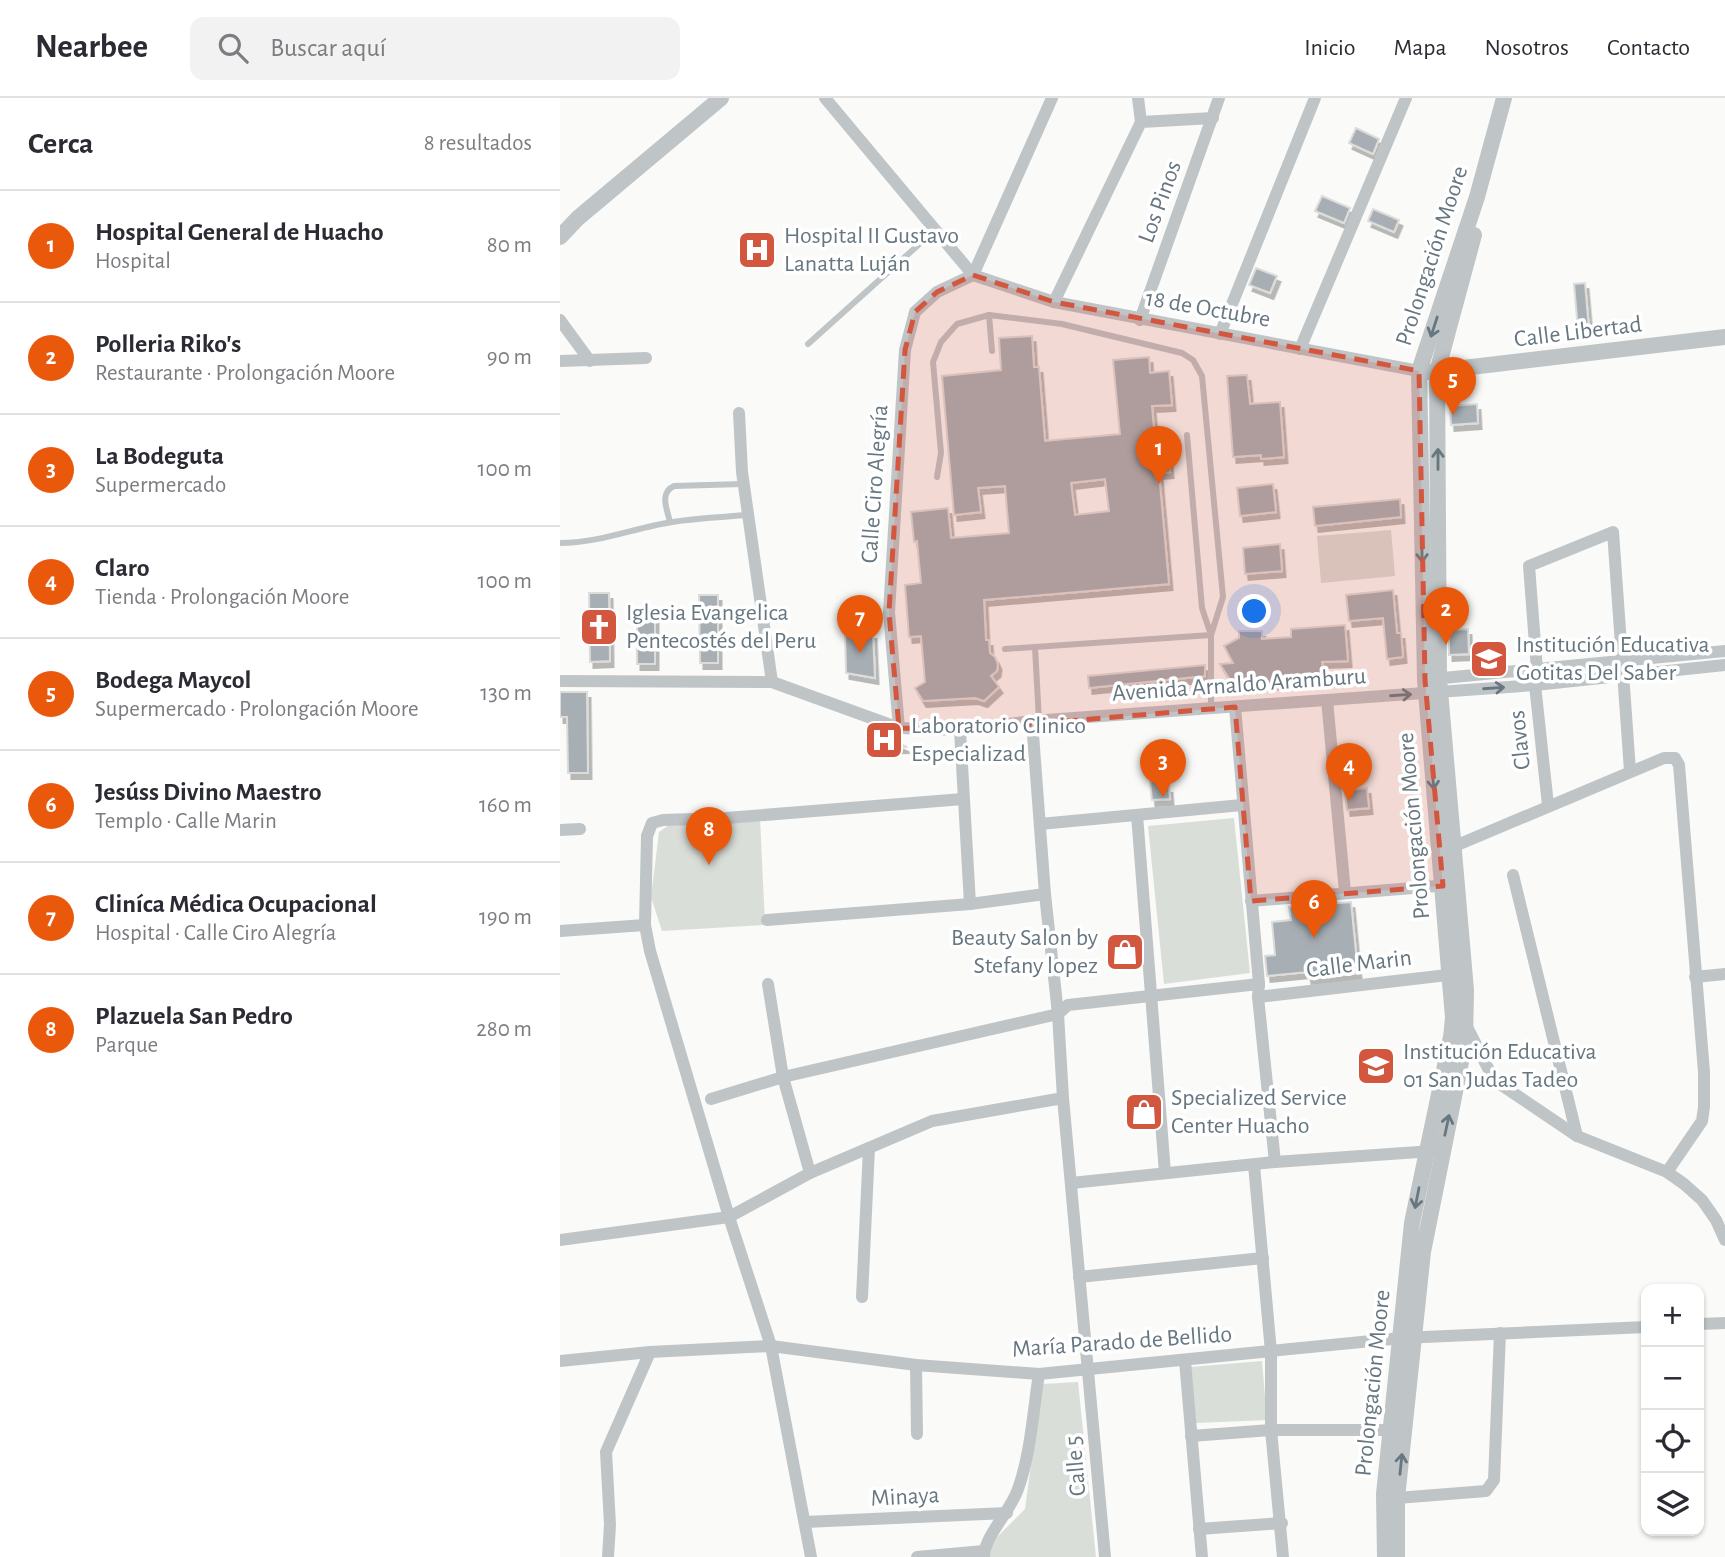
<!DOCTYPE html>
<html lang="es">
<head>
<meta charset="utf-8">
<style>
	body { margin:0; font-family:"Alegreya Sans",sans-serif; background:#f2f2f3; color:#2b2b33 }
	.controls { position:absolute; right:21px; bottom:21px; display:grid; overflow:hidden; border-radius:14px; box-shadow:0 2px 5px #0004 }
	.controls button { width:63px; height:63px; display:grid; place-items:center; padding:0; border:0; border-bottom:2px solid #e1e1e2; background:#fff; color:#2b2b33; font:35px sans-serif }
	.you { position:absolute; left:695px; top:514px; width:24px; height:24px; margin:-18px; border:5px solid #fff; border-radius:50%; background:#1a73e8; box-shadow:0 0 0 10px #1a73e833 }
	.badge { display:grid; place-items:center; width:46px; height:46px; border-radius:50%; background:#ea580c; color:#fff; font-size:23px; font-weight:700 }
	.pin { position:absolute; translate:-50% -58px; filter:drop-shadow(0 2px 4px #0008) }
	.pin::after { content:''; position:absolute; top:37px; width:24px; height:21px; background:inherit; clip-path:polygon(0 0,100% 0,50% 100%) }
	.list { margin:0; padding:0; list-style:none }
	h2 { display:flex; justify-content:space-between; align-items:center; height:91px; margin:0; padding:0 28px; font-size:30px }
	h2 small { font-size:23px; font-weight:400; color:#7c7c81 }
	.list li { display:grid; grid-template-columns:46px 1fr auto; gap:21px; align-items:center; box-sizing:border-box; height:112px; padding:0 28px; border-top:2px solid #e1e1e2 }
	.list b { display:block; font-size:26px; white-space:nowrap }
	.list p { margin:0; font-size:23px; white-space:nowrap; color:#7c7c81 }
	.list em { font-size:23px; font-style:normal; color:#7c7c81 }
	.icon { flex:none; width:38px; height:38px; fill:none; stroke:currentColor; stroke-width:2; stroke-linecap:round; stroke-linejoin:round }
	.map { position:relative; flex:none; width:1165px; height:1459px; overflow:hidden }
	header { display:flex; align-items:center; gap:42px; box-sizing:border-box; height:98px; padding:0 35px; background:#fff; border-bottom:2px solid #e1e1e2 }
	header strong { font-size:33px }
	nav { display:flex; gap:38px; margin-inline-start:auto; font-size:24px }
	.search { width:490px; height:63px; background:#f2f2f3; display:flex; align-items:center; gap:18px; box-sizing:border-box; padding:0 24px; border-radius:14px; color:#7c7c81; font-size:26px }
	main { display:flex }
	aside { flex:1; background:#fff }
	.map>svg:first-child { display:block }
	.green { fill:#daded8 }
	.building { fill:#a7afb4; stroke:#dcdcda; stroke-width:2; fill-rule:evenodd; filter:url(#shadow) }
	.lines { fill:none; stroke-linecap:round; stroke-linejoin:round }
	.service { stroke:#bfc4c7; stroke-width:6 }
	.minor { stroke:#bfc4c7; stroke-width:12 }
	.tertiary { stroke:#bfc4c7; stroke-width:16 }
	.oneway { stroke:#677780 }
	.marked { fill:#d3573f; fill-opacity:0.2; stroke:#d3573f; stroke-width:5; stroke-dasharray:14 9; stroke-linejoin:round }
	.labels { text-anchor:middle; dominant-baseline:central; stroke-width:7; stroke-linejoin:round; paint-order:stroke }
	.street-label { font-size:24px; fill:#677780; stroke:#fff }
	.poi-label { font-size:24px; fill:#677780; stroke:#fff; text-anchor:start }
</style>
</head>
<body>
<header>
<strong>Nearbee</strong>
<div class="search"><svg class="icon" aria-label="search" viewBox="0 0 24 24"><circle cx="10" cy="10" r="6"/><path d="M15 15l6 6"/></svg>Buscar aquí</div>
<nav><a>Inicio</a><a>Mapa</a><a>Nosotros</a><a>Contacto</a></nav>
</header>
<main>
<aside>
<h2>Cerca<small>8 resultados</small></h2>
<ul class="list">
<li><span class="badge">1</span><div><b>Hospital General de Huacho</b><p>Hospital</p></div><em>80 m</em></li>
<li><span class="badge">2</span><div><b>Polleria Riko's</b><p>Restaurante · Prolongación Moore</p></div><em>90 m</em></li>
<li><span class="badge">3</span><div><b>La Bodeguta</b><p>Supermercado</p></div><em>100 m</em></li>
<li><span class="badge">4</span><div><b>Claro</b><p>Tienda · Prolongación Moore</p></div><em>100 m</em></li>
<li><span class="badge">5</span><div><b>Bodega Maycol</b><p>Supermercado · Prolongación Moore</p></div><em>130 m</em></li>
<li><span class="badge">6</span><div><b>Jesúss Divino Maestro</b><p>Templo · Calle Marin</p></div><em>160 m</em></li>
<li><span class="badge">7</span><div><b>Cliníca Médica Ocupacional</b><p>Hospital · Calle Ciro Alegría</p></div><em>190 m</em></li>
<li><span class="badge">8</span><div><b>Plazuela San Pedro</b><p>Parque</p></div><em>280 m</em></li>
</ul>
</aside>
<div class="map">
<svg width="1165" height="1459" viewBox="0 0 1165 1459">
	<defs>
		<filter id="shadow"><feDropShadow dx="3.5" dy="6" stdDeviation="0" flood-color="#0004"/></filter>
	</defs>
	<rect width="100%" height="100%" fill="#fafaf8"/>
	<g class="green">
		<polygon points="831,432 835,478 761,485 757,438"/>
		<polygon points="200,720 205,827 102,833 91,799 99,734 109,727"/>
		<polygon points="674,720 690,875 604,886 588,728"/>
		<polygon points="702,1263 707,1322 636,1325 631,1269"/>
		<polygon points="518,1284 536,1459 428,1459 428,1448 465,1411 482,1286"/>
	</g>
	<g class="building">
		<polygon points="796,30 819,41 813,56 789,45"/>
		<polygon points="762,98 790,110 784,125 755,113"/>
		<polygon points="813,111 839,122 834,134 808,123"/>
		<polygon points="696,170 717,178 710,195 689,187"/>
		<polygon points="1025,185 1029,231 1018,232 1014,186"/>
		<path d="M472 238 474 269H479L485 343 560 336 553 262 589 259 590 275 609 273 612 307 592 308 596 354 608 353 610 374 599 375 609 486 424 502 426 542H429L430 555 435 559 438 566 437 573 431 578 439 589 424 603 415 600 363 603 355 590 365 584 361 538 349 539 345 487 361 485 357 443 354 444 351 414 388 410 391 440 449 435 445 388 418 390 421 414 394 417 382 278 441 272 439 240ZM545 381 549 413 515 417 511 385Z"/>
		<polygon points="687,277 690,306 720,304 724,359 701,361 701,357 673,359 667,278"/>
		<polygon points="917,306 918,325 891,327 890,308"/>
		<polygon points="713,386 716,414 680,418 677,390"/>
		<polygon points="840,401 841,419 755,428 753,409"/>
		<polygon points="720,446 722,473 685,476 683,450"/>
		<polygon points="833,492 837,535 841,535 843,559 827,561 823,520 789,523 786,497"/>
		<polygon points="29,495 49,495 50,563 30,564"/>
		<polygon points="139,497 158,497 158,565 140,565"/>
		<rect x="77" y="517" width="18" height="49"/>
		<polygon points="785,527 788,563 762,564 764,582 676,588 670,582 660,566 673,565 664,548 679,540 679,533 702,533 702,541 731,539 731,531"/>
		<polygon points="908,531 909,556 889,557 889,532"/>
		<polygon points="313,535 315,580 286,575 285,536"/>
		<polygon points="645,567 645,578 529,590 528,578"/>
		<polygon points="0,594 27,594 28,675 8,675 7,619 0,619"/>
		<polygon points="314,634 347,649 309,650"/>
		<polygon points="602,682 603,690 609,689 610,701 592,702 590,683"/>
		<polygon points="807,690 809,710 787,712 785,693"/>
		<polygon points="791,804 798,875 748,880 747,874 707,878 705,858 715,857 712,824 731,822 729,809"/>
	</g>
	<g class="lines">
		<g class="service">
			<polyline points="429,217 432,253"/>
			<polyline points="248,246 375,132"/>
			<polyline points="377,379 381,355 373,264 381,244 397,226 429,217 502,226 622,255 633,262 642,278 663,499 651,537 642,510 627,337"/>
			<path d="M110 424C107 411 99 395 114 388L183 386"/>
			<path d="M0 445C39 445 74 430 112 424 136 420 162 419 187 417"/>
			<polyline points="475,549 479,623"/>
			<polyline points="445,551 651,537 651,609"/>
		</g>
		<g class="minor">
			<polyline points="265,0 413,177"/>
			<polyline points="578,0 581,24"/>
			<polyline points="413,177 494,204 859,273"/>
			<polyline points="413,177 492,0"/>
			<polyline points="494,204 581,24 653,20"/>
			<polyline points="0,222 30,263"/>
			<polyline points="580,222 659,0"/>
			<polyline points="660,236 755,0"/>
			<polyline points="740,251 846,0"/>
			<polyline points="0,263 86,260"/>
			<polyline points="179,315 182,374 212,584"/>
			<polyline points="873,581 1165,553"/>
			<polyline points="0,583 212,584 339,630 400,632 472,623 975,587 1165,567"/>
			<polyline points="767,602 785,794"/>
			<polyline points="675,609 699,886 698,899 715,1064"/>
			<polyline points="472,623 485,796 498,916 503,1000 545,1459"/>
			<polyline points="339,630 329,514 345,252 355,214 377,194 413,177"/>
			<polyline points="400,632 410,806"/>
			<polyline points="988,707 975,587 977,572 969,468 1053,434 1070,673"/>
			<polyline points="577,717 605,1075"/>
			<polyline points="480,726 682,707"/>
			<polyline points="0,732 20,731"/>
			<polyline points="895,748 1104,660 1115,660 1119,667 1144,974 1144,1009 1142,1023 1107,1074"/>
			<polyline points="953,777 1017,1038"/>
			<polyline points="691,803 890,787"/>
			<polyline points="207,822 410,806 485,796"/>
			<polyline points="0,833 85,827"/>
			<polyline points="1135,879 1165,876"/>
			<polyline points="208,886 223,979 498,916 508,907 699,886"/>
			<polyline points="698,899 896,876"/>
			<polyline points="905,925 934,982 1017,1038 1107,1074 1124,1086 1142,1102 1156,1122 1165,1142"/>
			<polyline points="151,1001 223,979 250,1075"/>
			<polyline points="694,1067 711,1254 711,1332 723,1459"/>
			<polyline points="511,1085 715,1064 873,1053"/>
			<polyline points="0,1142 169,1119 250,1075 372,1023 503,1000"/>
			<polyline points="519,1179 703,1160"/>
			<polyline points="302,1199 309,1050"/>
			<polyline points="1139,1226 1165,1225"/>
			<polyline points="0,1263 90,1254 211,1248 356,1267 479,1276 842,1240 1086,1229"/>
			<polyline points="625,1263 642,1459"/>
			<polyline points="356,1267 357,1336"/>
			<polyline points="631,1338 711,1332 830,1332"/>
			<polyline points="837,1400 926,1393 934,1382 940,1235"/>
			<polyline points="245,1424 447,1415"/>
			<polyline points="639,1431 722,1425"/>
			<polyline points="48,1459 50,1427 46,1354 90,1254"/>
			<polyline points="251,1459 211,1248 169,1119 90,853 85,827 87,738 92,725 103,722 166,720 403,701"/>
			<polyline points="357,1459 424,1453"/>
			<path d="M424 1459C424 1438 451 1413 458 1391 471 1355 473 1313 479 1276"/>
		</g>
		<g class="tertiary">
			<polyline points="0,139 18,120 161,0"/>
			<polyline points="869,274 1165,239"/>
			<polyline points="825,1459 824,1396 852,1125 891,939 893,920 865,582 859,273 917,99 944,0"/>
			<polyline points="837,1459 837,1400 863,1154 905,944 906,892 879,581 877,274 914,137"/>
		</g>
	</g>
	<defs><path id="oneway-shaft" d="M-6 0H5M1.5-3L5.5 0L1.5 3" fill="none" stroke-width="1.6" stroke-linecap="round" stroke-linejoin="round" transform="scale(1.75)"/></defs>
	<g class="oneway">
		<use href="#oneway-shaft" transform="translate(874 229) rotate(108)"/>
		<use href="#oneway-shaft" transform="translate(878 361) rotate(-90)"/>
		<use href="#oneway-shaft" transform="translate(862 454) rotate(89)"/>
		<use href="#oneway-shaft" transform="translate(934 590) rotate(-4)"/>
		<use href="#oneway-shaft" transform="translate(841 597) rotate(-4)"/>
		<use href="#oneway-shaft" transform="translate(873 681) rotate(85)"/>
		<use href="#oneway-shaft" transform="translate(887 1027) rotate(-78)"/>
		<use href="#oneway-shaft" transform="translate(857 1100) rotate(101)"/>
		<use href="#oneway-shaft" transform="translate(841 1366) rotate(-84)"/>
	</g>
	<path class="marked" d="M413 177 494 204 859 273 865 582 883 788 691 803 675 609 400 632 339 630 329 514 345 252 355 214 377 194Z"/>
	<defs>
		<symbol id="hospital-square" viewBox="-11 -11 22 22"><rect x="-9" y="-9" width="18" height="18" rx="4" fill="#d3573f" stroke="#fff"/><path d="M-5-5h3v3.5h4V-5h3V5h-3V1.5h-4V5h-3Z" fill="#fff"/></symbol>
		<symbol id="church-square" viewBox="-11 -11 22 22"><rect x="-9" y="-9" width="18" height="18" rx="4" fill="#d3573f" stroke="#fff"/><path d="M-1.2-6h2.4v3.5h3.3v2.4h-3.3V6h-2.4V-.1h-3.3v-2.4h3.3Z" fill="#fff"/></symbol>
		<symbol id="school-square" viewBox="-11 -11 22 22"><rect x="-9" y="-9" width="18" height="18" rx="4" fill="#d3573f" stroke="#fff"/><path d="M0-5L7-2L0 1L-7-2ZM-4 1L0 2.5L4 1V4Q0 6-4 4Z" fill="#fff"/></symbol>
		<symbol id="shop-square" viewBox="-11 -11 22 22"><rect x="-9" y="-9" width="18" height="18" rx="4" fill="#d3573f" stroke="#fff"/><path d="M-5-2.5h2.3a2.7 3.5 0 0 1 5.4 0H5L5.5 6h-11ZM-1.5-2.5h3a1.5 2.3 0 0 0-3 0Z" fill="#fff"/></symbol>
	</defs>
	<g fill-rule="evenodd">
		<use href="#hospital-square" x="175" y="130" width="44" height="44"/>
		<use href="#church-square" x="17" y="507" width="44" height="44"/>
		<use href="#school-square" x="907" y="539" width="44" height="44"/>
		<use href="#hospital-square" x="302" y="620" width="44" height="44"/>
		<use href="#shop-square" x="543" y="832" width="44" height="44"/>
		<use href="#school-square" x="794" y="946" width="44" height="44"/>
		<use href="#shop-square" x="562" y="992" width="44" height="44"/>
	</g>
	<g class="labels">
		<g class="street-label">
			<text transform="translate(600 104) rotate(-70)">Los Pinos</text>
			<text transform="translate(872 158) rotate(-72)">Prolongación Moore</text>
			<text transform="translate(648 211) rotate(10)">18 de Octubre</text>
			<text transform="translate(1018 234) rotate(-7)">Calle Libertad</text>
			<text transform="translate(315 386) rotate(-86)">Calle Ciro Alegría</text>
			<text transform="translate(679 587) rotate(-4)">Avenida Arnaldo Aramburu</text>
			<text transform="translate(960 642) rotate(-96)">Clavos</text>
			<text transform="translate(854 728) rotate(-95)">Prolongación Moore</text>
			<text transform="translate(799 866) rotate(-7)">Calle Marin</text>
			<text transform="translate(562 1244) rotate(-4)">María Parado de Bellido</text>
			<text transform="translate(813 1285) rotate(-84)">Prolongación Moore</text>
			<text transform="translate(516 1368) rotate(-95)">Calle 5</text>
			<text transform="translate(345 1399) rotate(-3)">Minaya</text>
		</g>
		<g class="poi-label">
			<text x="224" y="138">Hospital II Gustavo<tspan x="224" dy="28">Lanatta Luján</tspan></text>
			<text x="66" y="515">Iglesia Evangelica<tspan x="66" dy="28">Pentecostés del Peru</tspan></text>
			<text x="956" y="547">Institución Educativa<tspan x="956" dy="28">Gotitas Del Saber</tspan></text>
			<text x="351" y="628">Laboratorio Clinico<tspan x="351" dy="28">Especializad</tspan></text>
			<text x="538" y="840" text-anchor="end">Beauty Salon by<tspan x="538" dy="28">Stefany lopez</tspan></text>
			<text x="843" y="954">Institución Educativa<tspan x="843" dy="28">01 San Judas Tadeo</tspan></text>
			<text x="611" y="1000">Specialized Service<tspan x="611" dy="28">Center Huacho</tspan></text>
		</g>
	</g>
</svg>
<div class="controls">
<button>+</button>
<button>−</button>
<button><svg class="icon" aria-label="locate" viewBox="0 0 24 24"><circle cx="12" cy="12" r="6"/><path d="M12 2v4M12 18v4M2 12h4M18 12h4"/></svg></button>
<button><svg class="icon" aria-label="layers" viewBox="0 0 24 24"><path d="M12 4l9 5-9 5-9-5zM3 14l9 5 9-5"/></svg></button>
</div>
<div class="you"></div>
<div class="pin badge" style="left:599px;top:386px">1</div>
<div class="pin badge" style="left:886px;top:547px">2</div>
<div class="pin badge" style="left:603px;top:699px">3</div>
<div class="pin badge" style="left:789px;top:703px">4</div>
<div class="pin badge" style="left:893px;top:317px">5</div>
<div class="pin badge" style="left:754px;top:840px">6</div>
<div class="pin badge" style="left:300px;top:555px">7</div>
<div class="pin badge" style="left:149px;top:767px">8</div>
</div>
</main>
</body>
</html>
